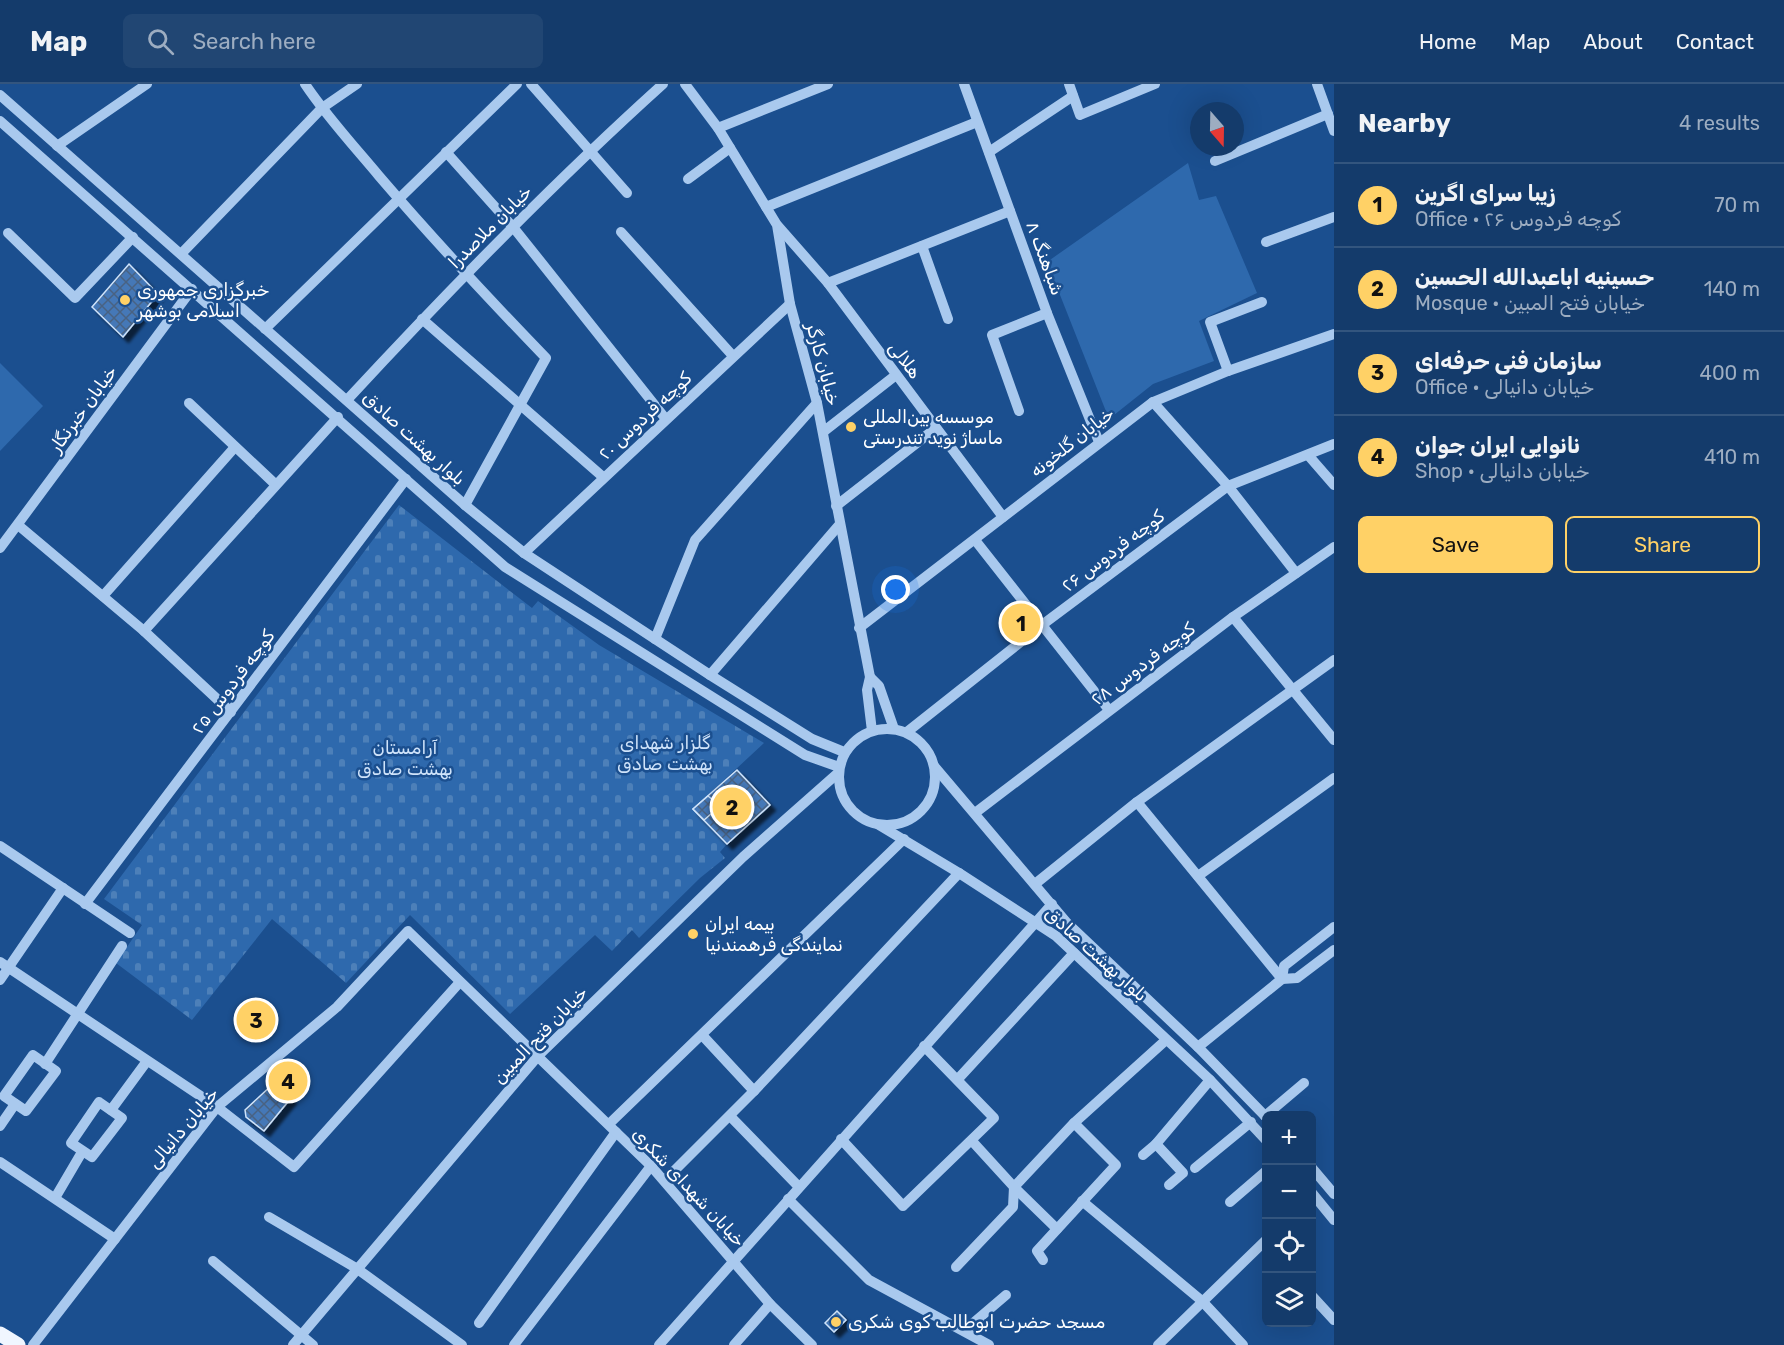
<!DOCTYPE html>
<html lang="en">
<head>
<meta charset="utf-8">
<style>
	body { margin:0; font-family:Rubik,Vazirmatn,sans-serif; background:#214673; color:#f1f3f6 }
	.controls { position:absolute; right:18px; bottom:18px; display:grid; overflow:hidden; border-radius:9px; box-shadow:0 6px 24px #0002 }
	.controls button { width:54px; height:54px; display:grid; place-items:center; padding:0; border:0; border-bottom:2px solid #33557e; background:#143b6b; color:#f1f3f6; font:30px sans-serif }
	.compass { position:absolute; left:1190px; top:18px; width:54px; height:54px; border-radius:50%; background:#143b6b; box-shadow:0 6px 24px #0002; rotate:160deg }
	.you { position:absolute; left:896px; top:506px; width:21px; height:21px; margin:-15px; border:4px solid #fff; border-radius:50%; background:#1a73e8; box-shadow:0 0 0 9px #1a73e833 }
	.badge { display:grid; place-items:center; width:39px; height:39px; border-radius:50%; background:#ffd166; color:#111; font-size:20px; font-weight:700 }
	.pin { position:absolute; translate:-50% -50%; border:3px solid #fff; box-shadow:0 2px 6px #0006 }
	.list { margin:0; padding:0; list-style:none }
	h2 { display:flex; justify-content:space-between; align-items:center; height:78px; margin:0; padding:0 24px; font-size:26px }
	h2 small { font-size:20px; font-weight:400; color:#9dadc1 }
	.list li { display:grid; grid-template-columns:39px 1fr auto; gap:18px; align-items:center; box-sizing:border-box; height:84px; padding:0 24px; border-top:2px solid #33557e }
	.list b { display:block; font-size:22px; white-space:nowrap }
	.list p { margin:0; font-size:20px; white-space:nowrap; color:#9dadc1 }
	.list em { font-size:20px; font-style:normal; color:#9dadc1 }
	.actions { display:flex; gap:12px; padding:18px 24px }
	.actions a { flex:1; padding:14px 0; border:2px solid #ffd166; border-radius:9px; text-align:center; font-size:21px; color:#ffd166 }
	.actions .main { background:#ffd166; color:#111 }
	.icon { flex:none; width:33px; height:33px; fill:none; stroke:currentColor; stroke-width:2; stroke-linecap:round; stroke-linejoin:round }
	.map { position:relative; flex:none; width:1334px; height:1261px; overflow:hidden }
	header { display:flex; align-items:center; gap:36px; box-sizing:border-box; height:84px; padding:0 30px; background:#143b6b; border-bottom:2px solid #33557e }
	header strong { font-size:28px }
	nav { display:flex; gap:33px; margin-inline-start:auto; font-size:21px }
	.search { width:420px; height:54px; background:#214673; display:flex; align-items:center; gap:15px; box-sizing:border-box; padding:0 21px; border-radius:9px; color:#9dadc1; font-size:22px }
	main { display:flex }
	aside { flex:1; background:#143b6b }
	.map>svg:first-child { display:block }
	.green { fill:#2e69ad }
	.cemetery { fill:url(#cemetery-stones) }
	.building { fill:url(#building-cross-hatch); stroke:#cfe3fa; stroke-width:1.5; filter:url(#shadow) }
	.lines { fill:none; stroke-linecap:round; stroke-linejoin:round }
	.minor { stroke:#a9c9ee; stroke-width:10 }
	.major { stroke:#f0f6ff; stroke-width:15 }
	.poi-dot { fill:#ffd166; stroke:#1b4f8f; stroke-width:2 }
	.labels { text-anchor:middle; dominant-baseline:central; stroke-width:5; stroke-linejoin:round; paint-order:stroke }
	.street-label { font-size:18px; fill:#fff; stroke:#1b4f8f }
	.poi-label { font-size:18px; fill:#fff; stroke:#1b4f8f; text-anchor:start }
	.park-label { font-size:18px; fill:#cfe3fa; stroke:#1b4f8f }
</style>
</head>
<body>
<header>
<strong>Map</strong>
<div class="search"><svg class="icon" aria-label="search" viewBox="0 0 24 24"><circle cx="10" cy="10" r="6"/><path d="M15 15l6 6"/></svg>Search here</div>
<nav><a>Home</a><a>Map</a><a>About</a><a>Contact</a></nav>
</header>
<main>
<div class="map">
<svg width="1334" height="1261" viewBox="0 0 1334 1261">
	<defs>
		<pattern id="cemetery-stones" width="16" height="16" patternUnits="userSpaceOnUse" patternTransform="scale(1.5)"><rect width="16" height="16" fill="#2e69ad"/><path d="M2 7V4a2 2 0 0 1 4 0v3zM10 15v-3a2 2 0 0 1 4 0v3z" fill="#4d80b9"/></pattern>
		<pattern id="building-cross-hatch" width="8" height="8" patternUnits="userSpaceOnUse" patternTransform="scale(1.5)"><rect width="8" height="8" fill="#4478b7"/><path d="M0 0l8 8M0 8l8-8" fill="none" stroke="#486282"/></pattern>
		<filter id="shadow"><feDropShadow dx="5.5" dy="5.5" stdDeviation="1.5" flood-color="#0009"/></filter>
	</defs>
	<rect width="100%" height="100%" fill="#1b4f8f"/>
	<g class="green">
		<polygon points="1188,79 1199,116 1216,112 1257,209 1199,237 1214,277 1153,300 1109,335 1047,178"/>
		<polygon points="0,279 43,322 0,367"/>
	</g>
	<polygon class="cemetery" points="399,421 532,524 538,517 599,561 764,659 693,725 727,760 720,768 725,774 700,794 639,854 632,846 612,867 595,851 510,930 410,831 346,899 272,835 192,936 116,879 142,841 104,815"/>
	<g class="building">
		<polygon points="129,180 158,210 123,253 92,223"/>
		<polygon points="737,686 770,721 727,760 693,725"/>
		<polygon points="708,712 720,722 704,736 693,725"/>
		<polygon points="273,1000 291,1014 264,1047 246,1033 245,1026"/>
		<polygon points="837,1227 846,1236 834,1248 825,1239"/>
	</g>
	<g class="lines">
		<g class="minor">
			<path d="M305 0C327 33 354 62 379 92 433 155 489 215 546 274L465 421"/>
			<polyline points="531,0 627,109"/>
			<polyline points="685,0 718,44 777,141 790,220 817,319 870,593 867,606 872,647"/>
			<polyline points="964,0 1047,229 1099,358"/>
			<polyline points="1069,0 1080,31 1155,0"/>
			<polyline points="1317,0 1334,47"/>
			<polyline points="0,11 465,421 524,469 710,591 812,655 844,668"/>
			<polyline points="0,37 505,483 805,671 839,683"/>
			<polyline points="718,44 828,0"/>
			<polyline points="57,62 147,0"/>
			<polyline points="446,68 513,143 665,334"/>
			<polyline points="989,68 1073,12"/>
			<polyline points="1215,77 1328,30"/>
			<polyline points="688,95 730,64"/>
			<polyline points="766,123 977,38"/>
			<polyline points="778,142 828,199 1003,433"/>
			<polyline points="621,148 733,272"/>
			<polyline points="8,149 75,214 133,153"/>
			<polyline points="1266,158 1334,133"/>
			<polyline points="922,162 948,235"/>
			<polyline points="181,170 322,24 357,0"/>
			<polyline points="828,199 1010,127"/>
			<polyline points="422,235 603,393"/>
			<polyline points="265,245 517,0"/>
			<polyline points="1228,287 1210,238 1262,218"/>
			<path d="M347 316C448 207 552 100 663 0"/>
			<polyline points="1153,318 1228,402 1296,489"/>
			<polyline points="189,319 275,400"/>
			<polyline points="1019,327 992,251 1047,229"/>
			<polyline points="823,348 896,291"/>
			<polyline points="1308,371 1334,401"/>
			<polyline points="836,422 936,344"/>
			<polyline points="18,441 144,547 231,628"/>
			<polyline points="975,456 1109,626"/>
			<polyline points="0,464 192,205"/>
			<polyline points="524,469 790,220"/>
			<polyline points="103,512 235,363"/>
			<polyline points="1233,533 1334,656"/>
			<polyline points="859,544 1153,318 1228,287 1334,250"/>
			<polyline points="144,547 338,333"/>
			<polyline points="655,555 695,456 817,319"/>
			<polyline points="710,591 840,440"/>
			<polyline points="870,593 879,602 894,645"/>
			<circle cx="887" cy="693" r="48"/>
			<polyline points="907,648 1042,541 1228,402 1334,360"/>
			<polyline points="934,682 1067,839 1198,963 1266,1033"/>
			<polyline points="1137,718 1282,895"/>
			<polyline points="975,729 1233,533 1334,463"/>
			<polyline points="879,741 959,789 1056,852 1210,996 1266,1056"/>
			<polyline points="0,762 130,849"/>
			<polyline points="1198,792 1334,694"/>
			<polyline points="1035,800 1137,718 1334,576"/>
			<polyline points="85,820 406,395"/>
			<polyline points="0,878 217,1023 294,1083 460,898"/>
			<polyline points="1282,895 1284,882 1334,843"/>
			<polyline points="0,896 63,804"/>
			<polyline points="702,951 754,1007"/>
			<polyline points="1198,963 1282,895 1297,894 1334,866"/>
			<polygon points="33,971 56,987 26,1027 4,1012"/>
			<polyline points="45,980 122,862"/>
			<polyline points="958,995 1074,869"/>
			<polygon points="99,1018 122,1034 92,1073 71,1059"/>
			<polyline points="111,1026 147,977"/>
			<polyline points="730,1032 799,1103"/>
			<polyline points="1265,1032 1304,999"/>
			<polyline points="609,1040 904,755"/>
			<polyline points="0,1042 15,1020"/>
			<polyline points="841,1055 903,1122 994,1034 924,962"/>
			<polyline points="972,1057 1014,1103 1057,1145"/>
			<polyline points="1156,1060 1183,1089 1169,1101"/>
			<polyline points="1143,1071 1156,1060 1210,996"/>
			<polyline points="0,1078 115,1155"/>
			<polyline points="1195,1084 1251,1038"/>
			<polyline points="1312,1084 1334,1110"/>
			<polyline points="665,1096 754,1007 959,789"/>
			<polyline points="1014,1103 1074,1039 1166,956"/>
			<polyline points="1312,1109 1334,1136"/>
			<polyline points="55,1114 82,1068"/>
			<polyline points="788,1115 869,1196 989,1261"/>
			<polyline points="1082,1117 1202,1217 1243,1261"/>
			<polyline points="1230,1118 1266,1087"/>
			<polyline points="269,1133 356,1184 462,1261"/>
			<polyline points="1043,1176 1037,1167 1116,1081 1074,1039"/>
			<polyline points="213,1177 313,1261"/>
			<polyline points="956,1183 1013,1123 1014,1103"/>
			<polyline points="1312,1212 1334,1236"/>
			<polyline points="479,1239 616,1048"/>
			<polyline points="965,1246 1006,1211"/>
			<polyline points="33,1261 217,1023 337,923 408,847 651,1082 770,1220 812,1261"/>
			<polyline points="293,1261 538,972 743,773 838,689"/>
			<polyline points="514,1261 651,1082"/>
			<polyline points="659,1261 1052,820"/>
			<polyline points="734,1261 770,1220"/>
			<polyline points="1158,1261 1266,1156"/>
		</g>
		<polyline class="major" points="0,1250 18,1261"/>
	</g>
	<g class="poi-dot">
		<circle cx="125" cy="216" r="6"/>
		<circle cx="851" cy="343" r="6"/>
		<circle cx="693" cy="850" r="6"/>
		<circle cx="836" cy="1238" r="6"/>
	</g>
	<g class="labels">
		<g class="street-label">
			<text transform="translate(490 143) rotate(-45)">خیابان ملاصدرا</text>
			<text transform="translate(1045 174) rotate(70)">شباهنگ ۸</text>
			<text transform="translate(905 276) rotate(53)">هلالی</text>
			<text transform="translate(823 280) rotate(75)">خیابان کارگر</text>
			<text transform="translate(83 325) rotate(-54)">خیابان خبرنگار</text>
			<text transform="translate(645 332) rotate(-43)">کوچه فردوس ۲۰</text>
			<text transform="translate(414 354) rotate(42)">بلوار بهشت صادق</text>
			<text transform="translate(1072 358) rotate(-38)">خیابان گلخونه</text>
			<text transform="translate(1113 467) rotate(-37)">کوچه فردوس ۲۶</text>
			<text transform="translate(1143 580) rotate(-37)">کوچه فردوس ۲۸</text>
			<text transform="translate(233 598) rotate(-53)">کوچه فردوس ۲۵</text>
			<text transform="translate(1096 870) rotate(42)">بلوار بهشت صادق</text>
			<text transform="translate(540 951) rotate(-46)">خیابان فتح المبین</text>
			<text transform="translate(183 1044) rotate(-50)">خیابان دانیالی</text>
			<text transform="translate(689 1103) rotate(47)">خیابان شهدای شکری</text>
		</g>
		<g class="poi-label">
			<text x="137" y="206">خبرگزاری جمهوری<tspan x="137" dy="21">اسلامی بوشهر</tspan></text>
			<text x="863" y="333">موسسه بین‌المللی<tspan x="863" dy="21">ماساژ نوید تندرستی</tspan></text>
			<text x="705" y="840">بیمه ایران<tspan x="705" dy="21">نمایندگی فرهمندنیا</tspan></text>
			<text x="848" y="1238">مسجد حضرت ابوطالب کوی شکری</text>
		</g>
		<g class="park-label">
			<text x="665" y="659">گلزار شهدای<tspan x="665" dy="21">بهشت صادق</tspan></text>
			<text x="405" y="664">آرامستان<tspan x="405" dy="21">بهشت صادق</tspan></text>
		</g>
	</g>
</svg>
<div class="controls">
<button>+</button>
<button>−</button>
<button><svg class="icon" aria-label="locate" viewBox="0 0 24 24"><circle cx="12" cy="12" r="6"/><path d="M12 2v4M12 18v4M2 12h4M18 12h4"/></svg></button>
<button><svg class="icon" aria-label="layers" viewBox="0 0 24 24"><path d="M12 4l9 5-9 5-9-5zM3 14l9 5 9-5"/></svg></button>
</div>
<svg class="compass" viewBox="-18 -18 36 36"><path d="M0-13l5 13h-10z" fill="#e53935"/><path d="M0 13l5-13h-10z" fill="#9dadc1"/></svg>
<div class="you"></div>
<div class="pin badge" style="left:1021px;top:539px">1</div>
<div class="pin badge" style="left:732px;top:723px">2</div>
<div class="pin badge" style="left:256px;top:936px">3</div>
<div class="pin badge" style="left:288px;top:997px">4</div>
</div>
<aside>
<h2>Nearby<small>4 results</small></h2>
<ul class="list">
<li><span class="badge">1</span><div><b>زیبا سرای اگرین</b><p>Office · کوچه فردوس ۲۶</p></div><em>70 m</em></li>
<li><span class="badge">2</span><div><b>حسینیه اباعبدالله الحسین</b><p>Mosque · خیابان فتح المبین</p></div><em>140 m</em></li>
<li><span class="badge">3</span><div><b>سازمان فنی حرفه‌ای</b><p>Office · خیابان دانیالی</p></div><em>400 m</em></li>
<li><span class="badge">4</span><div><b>نانوایی ایران جوان</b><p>Shop · خیابان دانیالی</p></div><em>410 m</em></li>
</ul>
<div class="actions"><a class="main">Save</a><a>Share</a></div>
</aside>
</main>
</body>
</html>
